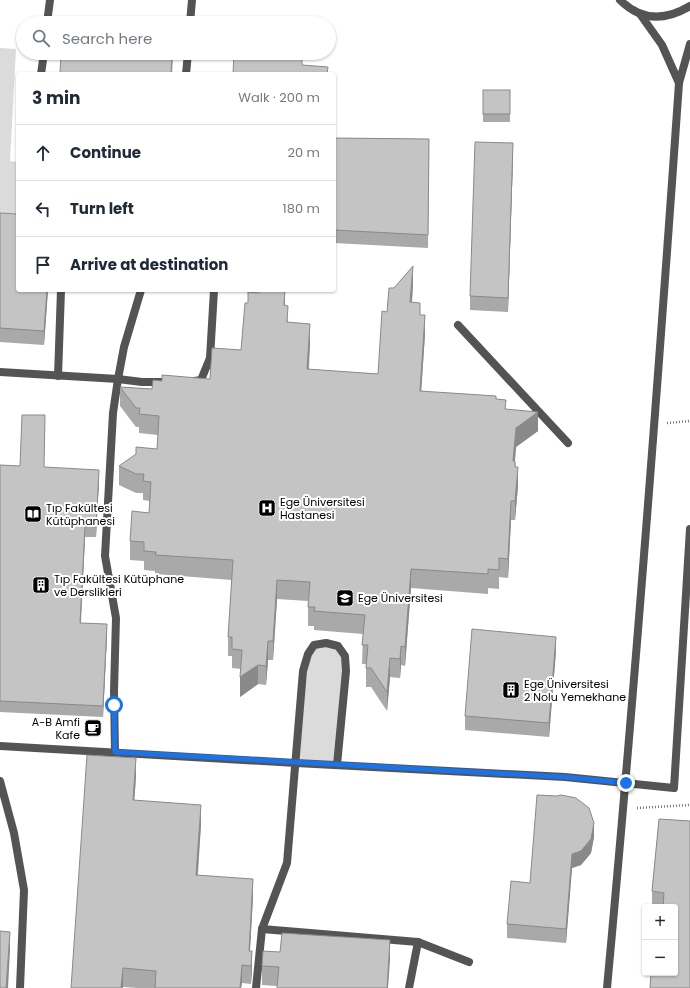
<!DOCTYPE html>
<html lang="en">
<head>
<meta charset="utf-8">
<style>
	body { margin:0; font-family:Poppins,sans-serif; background:#f6f6f7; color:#1f2937 }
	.controls { position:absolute; right:12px; bottom:12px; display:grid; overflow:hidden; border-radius:4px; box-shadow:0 1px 3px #0004 }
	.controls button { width:36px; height:36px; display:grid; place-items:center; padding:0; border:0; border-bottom:1px solid #e0e1e3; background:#fff; color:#1f2937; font:20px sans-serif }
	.stop { position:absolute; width:12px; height:12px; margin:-9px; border:3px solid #1a73e8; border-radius:50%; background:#fff }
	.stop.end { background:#1a73e8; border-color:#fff; box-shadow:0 1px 4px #0008 }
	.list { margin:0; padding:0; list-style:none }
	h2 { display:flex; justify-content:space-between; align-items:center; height:52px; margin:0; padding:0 16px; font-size:17px }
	h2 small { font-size:13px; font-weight:400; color:#747a83 }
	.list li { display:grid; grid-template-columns:26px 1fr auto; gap:12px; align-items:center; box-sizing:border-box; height:56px; padding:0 16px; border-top:1px solid #e0e1e3 }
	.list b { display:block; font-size:15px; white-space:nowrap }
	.list em { font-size:13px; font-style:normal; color:#747a83 }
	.icon { flex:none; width:22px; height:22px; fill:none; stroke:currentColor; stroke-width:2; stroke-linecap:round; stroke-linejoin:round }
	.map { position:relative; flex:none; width:690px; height:988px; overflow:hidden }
	.search { position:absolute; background:#fff; box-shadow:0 1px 3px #0004; left:16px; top:16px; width:320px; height:44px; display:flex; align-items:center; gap:10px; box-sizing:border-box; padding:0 14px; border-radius:22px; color:#747a83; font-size:15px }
	.panel { position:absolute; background:#fff; box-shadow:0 1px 3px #0004; left:16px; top:72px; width:320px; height:220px; border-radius:4px }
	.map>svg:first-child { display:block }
	.green { fill:#dbdbdb }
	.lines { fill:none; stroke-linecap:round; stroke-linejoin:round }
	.path { stroke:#767676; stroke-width:2.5; stroke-dasharray:1 2; stroke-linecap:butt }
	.service { stroke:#545454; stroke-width:8 }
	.minor { stroke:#545454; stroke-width:8 }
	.wall { fill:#a9a9a9 }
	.shaded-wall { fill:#898989 }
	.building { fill:#c4c4c4; stroke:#898989 }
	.route { stroke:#1a73e8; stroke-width:5 }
	.labels { text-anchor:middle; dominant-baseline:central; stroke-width:4; stroke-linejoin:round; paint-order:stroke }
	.poi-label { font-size:11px; fill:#000; stroke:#fff; text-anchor:start }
</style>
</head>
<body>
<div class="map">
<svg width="690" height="988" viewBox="0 0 690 988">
	<rect width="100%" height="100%" fill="#fff"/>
	<g class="green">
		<polygon points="0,48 16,49 10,161 18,162 18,213 0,213"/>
		<polygon points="314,645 338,646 345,656 337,765 296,763 303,671"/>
	</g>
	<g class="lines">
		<g class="path">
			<polyline points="667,423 690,421"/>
			<polyline points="637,808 690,805"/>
		</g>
		<g class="service">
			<polyline points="47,23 50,0"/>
			<polyline points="41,74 44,53"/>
			<polyline points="458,325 568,443"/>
			<polyline points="118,379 142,382 163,382"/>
			<polyline points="194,381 201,380 210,358 214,290"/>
			<polyline points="0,746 296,763 565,777 674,788 690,529"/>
			<polyline points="0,781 14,833 24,890 20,988"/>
			<polyline points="262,929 418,942 469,962"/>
			<polyline points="256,988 262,929 287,863 303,671 308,654 314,645 326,643 338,646 345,656 346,671 337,765"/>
			<polyline points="409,988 418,942"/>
		</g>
		<g class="minor">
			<path d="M620 0C641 21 665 21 690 6"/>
			<polyline points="640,14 662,45 679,83"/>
			<polyline points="190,23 192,0"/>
			<polyline points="186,74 188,53"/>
			<polyline points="0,372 118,379"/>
			<polyline points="58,376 61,290"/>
			<polyline points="115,752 114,691 116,618 105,556 113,413 118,379 124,347 141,290"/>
			<path d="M607 988C635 686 658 385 679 83L690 44"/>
		</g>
	</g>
	<g class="wall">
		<rect x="483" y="90" width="27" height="32"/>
		<polygon points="334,138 429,139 428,248 334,243"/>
		<polygon points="513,157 508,312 470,310 470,296"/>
		<polygon points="0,213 48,290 44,345 0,342"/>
		<polygon points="413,285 412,303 420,315 425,334 421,391 496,399 506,409 538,431 516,447 515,461 518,486 515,520 511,520 508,578 499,577 499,589 488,588 488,594 411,588 405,666 401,665 400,678 390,677 387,711 371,687 366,687 366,664 362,664 363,634 314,630 314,626 308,626 308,601 277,599 273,660 268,660 266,685 258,684 240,697 241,669 232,668 232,656 228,656 228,637 232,580 155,574 155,571 144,570 144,561 130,560 130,541 149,513 150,501 143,500 143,493 136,493 119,485 119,466 157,449 158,435 139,433 139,427 136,427 120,406 120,387 152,389 162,381 210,379 241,350 248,303 259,293 285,290 285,305 288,322 310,343 309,370 378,374 387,312 394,288"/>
		<polygon points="0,465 44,467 99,480 96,537 85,537 81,623 107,635 103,717 0,712"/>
		<polygon points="556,651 549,737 465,730 465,716"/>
		<polygon points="136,777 134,800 201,824 198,875 253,897 250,951 252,969 251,984 242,983 241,988 137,988 123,987 71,988"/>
		<polygon points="557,796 594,837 591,853 581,865 572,868 566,943 507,938 507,924 530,883"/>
		<polygon points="659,819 675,973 663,906 652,905 652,891"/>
		<polygon points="390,960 277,986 262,985 262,966"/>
	</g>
	<g class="shaded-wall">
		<polygon points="172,53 173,53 172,74 171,74"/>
		<polygon points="513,143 513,157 508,312 508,298"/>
		<polygon points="413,266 413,285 410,322 410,302"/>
		<polygon points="47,290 48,290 44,345 44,331"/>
		<polygon points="285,290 285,305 284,324 284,305"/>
		<polygon points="425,315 425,334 420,410 420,391"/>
		<polygon points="310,324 310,343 307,389 307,369"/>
		<polygon points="538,412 538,431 516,447 513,480 513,461 516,428"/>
		<polygon points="518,467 518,486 515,520 515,501"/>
		<polygon points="99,470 99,480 96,537 96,527"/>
		<polygon points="511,501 511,520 508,578 508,559"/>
		<polygon points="85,526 85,537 80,633 80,623"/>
		<polygon points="411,569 411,588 405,666 405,647"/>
		<polygon points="277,580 277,599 273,660 273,641"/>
		<polygon points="107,624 107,635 103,717 103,706"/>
		<polygon points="556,637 556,651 549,737 549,723"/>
		<polygon points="268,641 268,660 266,685 266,666"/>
		<polygon points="401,646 401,665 400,678 400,659"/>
		<polygon points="390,658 390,677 387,711 387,692"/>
		<polygon points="258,665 258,684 240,697 240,677"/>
		<polygon points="136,758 136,777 133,819 133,800"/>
		<polygon points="201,805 201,824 196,894 196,875"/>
		<polygon points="594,823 594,837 591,853 581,865 572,868 566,943 566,929 572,854"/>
		<polygon points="253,879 253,897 249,965 249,951"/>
		<polygon points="10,932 10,950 8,988 6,988"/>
		<polygon points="390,940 390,960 388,988 387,988"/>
		<polygon points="252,951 252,969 251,984 251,966"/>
		<polygon points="242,965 242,983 241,988 240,988"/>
		<polygon points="123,968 123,988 121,988"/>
	</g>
	<g class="building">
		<polygon points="61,53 172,53 171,74 60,74"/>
		<polygon points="234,53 279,53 302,55 302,65 328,67 327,74 233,74"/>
		<rect x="483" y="90" width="27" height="24"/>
		<polygon points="334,138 429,139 428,235 334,230"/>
		<polygon points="475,142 513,143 508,298 470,296"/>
		<polygon points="0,213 18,214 18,290 47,290 44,331 0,328"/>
		<polygon points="413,266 410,302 420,303 420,315 425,315 420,391 496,396 496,399 506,400 505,409 538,412 516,428 513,461 515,461 515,467 518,467 515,501 511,501 508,559 499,558 499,570 488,569 488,574 411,569 405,647 401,646 400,659 390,658 387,692 371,668 366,668 368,645 362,645 365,615 314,611 315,607 308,607 310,582 277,580 273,641 268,641 266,666 258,665 240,677 242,650 232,649 232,637 228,637 233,560 155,555 156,552 144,551 144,542 130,541 132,511 149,513 151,482 143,481 144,474 136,474 119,466 136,454 136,447 157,449 159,416 139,414 140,408 136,408 120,387 152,389 153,380 162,381 162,375 210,379 212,348 241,350 245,303 248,303 248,292 259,293 260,290 285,290 284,305 288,306 287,322 310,324 307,369 378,374 382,311 387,312 389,288 394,288"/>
		<polygon points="22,415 45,415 44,467 99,470 96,527 85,526 80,623 107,624 103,706 0,701 0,465 20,466"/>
		<polygon points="472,629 556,637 549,723 465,716"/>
		<polygon points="87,755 136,758 133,800 201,805 196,875 253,879 249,951 252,951 251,966 242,965 240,988 155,988 156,971 123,968 121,988 71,988"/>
		<polygon points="537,795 557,796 561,795 576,798 589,808 594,823 591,839 581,851 572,854 566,929 507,924 511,881 530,883"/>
		<polygon points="659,819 690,821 690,988 650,988 651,973 675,973 675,907 663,907 664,893 652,891"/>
		<polygon points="0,931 10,932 6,988 0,988"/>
		<polygon points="282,933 390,940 387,988 277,988 279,967 262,966 263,951 280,952"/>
	</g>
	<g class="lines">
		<polyline class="route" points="114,705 115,752 565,777 626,783"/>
	</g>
	<defs>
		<symbol id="hospital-square" viewBox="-11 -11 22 22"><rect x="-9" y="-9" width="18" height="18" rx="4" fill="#000" stroke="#fff"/><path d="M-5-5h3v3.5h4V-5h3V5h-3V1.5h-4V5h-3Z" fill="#fff"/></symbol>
		<symbol id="library-square" viewBox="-11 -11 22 22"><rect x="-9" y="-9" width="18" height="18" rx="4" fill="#000" stroke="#fff"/><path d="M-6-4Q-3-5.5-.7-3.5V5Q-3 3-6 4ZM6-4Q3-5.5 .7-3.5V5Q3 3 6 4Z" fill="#fff"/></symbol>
		<symbol id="building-square" viewBox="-11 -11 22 22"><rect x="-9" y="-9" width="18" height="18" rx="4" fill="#000" stroke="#fff"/><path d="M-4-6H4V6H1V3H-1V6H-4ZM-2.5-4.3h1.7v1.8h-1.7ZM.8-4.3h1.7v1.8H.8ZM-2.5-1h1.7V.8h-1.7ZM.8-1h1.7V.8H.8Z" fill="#fff"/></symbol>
		<symbol id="university-square" viewBox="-11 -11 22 22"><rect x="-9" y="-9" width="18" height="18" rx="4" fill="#000" stroke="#fff"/><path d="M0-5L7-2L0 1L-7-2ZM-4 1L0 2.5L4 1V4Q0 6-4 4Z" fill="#fff"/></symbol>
		<symbol id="cafe-square" viewBox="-11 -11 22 22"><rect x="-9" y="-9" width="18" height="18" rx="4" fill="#000" stroke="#fff"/><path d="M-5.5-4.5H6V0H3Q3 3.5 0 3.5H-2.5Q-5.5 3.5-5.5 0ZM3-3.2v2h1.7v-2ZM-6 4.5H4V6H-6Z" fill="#fff"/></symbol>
	</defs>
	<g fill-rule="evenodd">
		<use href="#hospital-square" x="257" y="498" width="20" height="20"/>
		<use href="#library-square" x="23" y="504" width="20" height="20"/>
		<use href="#building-square" x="31" y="575" width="20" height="20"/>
		<use href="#university-square" x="335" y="588" width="20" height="20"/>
		<use href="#building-square" x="501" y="680" width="20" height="20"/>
		<use href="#cafe-square" x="83" y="718" width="20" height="20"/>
	</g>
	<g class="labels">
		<g class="poi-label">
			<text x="280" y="502">Ege Üniversitesi<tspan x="280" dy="13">Hastanesi</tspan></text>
			<text x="46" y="508">Tıp Fakültesi<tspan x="46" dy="13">Kütüphanesi</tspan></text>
			<text x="54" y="579">Tıp Fakültesi Kütüphane<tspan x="54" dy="13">ve Derslikleri</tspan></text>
			<text x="358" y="598">Ege Üniversitesi</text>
			<text x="524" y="684">Ege Üniversitesi<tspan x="524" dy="13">2 Nolu Yemekhane</tspan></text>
			<text x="80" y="722" text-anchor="end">A-B Amfi<tspan x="80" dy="13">Kafe</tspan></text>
		</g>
	</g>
</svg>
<div class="controls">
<button>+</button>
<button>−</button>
</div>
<div class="stop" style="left:114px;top:705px"></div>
<div class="stop end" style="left:626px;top:783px"></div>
<div class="search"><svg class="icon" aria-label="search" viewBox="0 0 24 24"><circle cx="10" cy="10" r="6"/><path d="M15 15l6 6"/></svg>Search here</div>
<section class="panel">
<h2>3 min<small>Walk · 200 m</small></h2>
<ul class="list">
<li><svg class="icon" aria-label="ahead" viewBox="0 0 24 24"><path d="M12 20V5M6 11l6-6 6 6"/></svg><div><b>Continue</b></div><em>20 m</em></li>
<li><svg class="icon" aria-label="left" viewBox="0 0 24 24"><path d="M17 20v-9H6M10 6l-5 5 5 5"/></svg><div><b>Turn left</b></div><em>180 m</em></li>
<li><svg class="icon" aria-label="arrive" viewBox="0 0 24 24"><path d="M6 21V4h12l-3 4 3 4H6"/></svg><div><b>Arrive at destination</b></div></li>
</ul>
</section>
</div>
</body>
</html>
